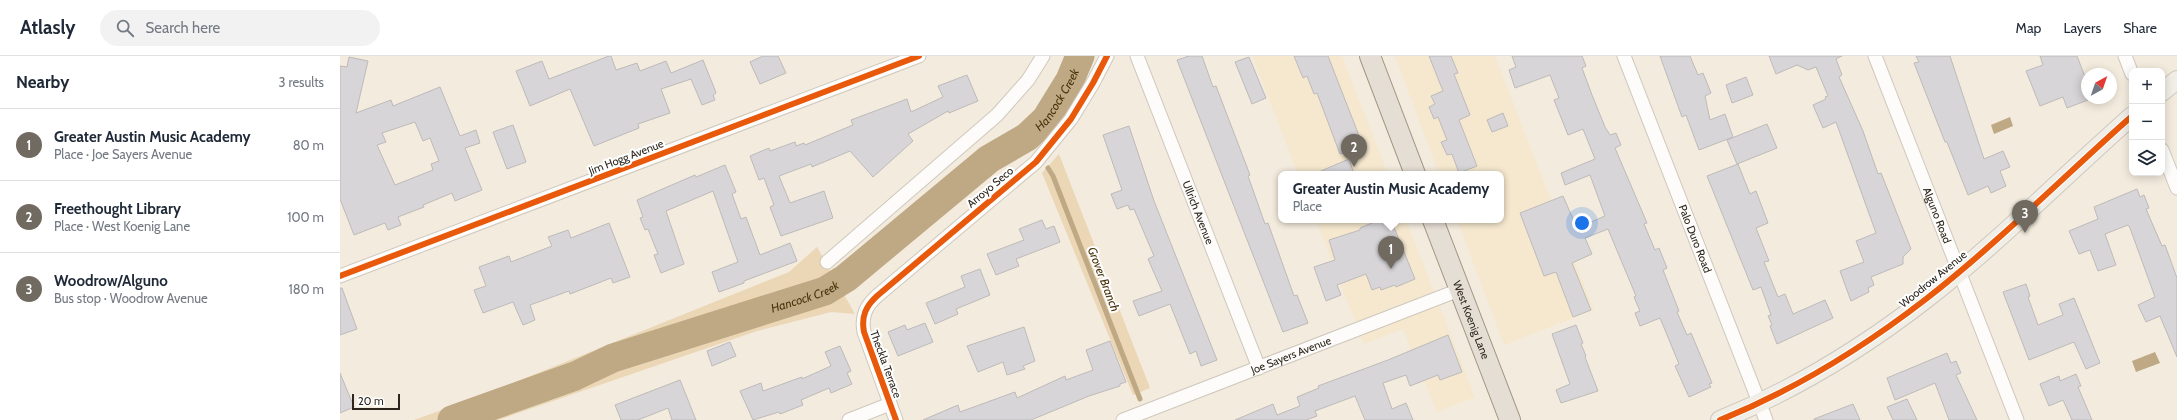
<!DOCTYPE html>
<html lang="en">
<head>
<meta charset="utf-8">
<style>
	body { margin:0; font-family:Cabin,sans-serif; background:#f2f2f3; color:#1f2937 }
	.controls { position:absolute; right:12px; top:12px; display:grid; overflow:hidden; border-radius:8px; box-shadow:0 2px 10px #0003 }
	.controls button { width:36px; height:36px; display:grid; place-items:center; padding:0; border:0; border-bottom:1px solid #e0e1e3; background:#fff; color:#1f2937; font:20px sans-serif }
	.compass { position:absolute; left:1741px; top:12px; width:36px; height:36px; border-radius:50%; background:#fff; box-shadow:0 2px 10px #0003; rotate:40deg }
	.scale { position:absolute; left:12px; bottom:10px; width:48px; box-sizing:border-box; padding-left:4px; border:2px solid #2b251c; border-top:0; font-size:11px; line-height:14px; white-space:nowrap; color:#2b251c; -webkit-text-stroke:3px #fff; paint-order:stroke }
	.you { position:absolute; left:1242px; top:167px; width:14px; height:14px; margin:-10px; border:3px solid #fff; border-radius:50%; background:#1a73e8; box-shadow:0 0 0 6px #1a73e833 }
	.badge { display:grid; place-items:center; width:26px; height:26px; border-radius:50%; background:#716a60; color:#fff; font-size:13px; font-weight:700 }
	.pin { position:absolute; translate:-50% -33px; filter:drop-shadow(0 1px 2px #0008) }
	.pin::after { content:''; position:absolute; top:21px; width:14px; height:12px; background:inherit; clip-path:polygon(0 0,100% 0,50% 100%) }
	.popup { position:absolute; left:938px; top:115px; width:226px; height:52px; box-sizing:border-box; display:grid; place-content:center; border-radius:8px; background:#fff; filter:drop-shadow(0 1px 3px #0005); font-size:13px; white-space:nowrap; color:#747a83 }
	.popup b { font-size:15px; color:#1f2937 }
	.popup::after { content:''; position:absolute; left:50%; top:100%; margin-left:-8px; border:8px solid transparent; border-top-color:#fff }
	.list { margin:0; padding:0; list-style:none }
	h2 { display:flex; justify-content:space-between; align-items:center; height:52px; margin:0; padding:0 16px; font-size:17px }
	h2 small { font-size:13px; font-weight:400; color:#747a83 }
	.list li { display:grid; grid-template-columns:26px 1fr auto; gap:12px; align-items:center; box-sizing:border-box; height:72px; padding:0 16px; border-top:1px solid #e0e1e3 }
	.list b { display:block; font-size:15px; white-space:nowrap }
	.list p { margin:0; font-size:13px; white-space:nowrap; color:#747a83 }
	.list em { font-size:13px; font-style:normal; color:#747a83 }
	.icon { flex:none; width:22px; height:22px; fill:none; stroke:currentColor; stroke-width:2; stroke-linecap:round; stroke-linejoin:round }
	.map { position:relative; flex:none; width:1837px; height:364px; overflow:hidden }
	header { display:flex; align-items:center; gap:24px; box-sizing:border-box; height:56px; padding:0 20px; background:#fff; border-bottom:1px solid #e0e1e3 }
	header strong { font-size:19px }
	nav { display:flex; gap:22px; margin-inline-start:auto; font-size:14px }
	.search { width:280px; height:36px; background:#f2f2f3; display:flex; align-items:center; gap:10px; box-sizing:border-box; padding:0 14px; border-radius:22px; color:#747a83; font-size:15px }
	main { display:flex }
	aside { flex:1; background:#fff }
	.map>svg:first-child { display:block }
	.built { fill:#f6e8cf }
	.green { fill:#ebd7b6 }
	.water { fill:#bea984 }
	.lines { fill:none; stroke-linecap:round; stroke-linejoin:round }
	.stream { stroke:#bea984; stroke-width:5 }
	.river { stroke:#bea984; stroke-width:29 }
	.building { fill:#d7d5d8; stroke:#bdbab9; fill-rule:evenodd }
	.street-casing { stroke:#cfc8bd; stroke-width:15 }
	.secondary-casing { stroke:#cfc8bd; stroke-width:20 }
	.primary-casing { stroke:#a39884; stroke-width:22 }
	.street { stroke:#fdfcfa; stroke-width:13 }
	.secondary { stroke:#f0eee7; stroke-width:18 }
	.primary { stroke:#e4ded4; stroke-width:20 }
	.cycleway-casing { stroke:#fff; stroke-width:8 }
	.cycleway { stroke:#e8590c; stroke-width:6 }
	.labels { text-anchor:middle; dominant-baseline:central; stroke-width:4; stroke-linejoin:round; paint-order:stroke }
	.street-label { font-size:11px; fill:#2b251c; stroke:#fff }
	.water-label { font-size:12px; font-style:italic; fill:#463209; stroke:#fff }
</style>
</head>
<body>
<header>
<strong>Atlasly</strong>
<div class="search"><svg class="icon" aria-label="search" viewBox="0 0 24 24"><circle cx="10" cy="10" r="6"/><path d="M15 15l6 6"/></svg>Search here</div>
<nav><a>Map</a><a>Layers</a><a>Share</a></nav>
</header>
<main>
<aside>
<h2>Nearby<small>3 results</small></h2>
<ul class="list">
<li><span class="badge">1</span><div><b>Greater Austin Music Academy</b><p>Place · Joe Sayers Avenue</p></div><em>80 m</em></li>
<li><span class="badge">2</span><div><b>Freethought Library</b><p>Place · West Koenig Lane</p></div><em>100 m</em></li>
<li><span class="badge">3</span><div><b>Woodrow/Alguno</b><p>Bus stop · Woodrow Avenue</p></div><em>180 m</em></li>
</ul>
</aside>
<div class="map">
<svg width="1837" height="364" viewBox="0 0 1837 364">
	<rect width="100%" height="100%" fill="#f3ebdd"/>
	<g class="built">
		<polygon points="912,0 1002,0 1048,118 958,118"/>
		<polygon points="1055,0 1155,0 1254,254 1164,289 1117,164 1161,164 1161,118 1099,118"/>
		<polygon points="976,164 1066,164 1135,341 1097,356 1063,273 1024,288"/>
	</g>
	<g class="green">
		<polygon points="719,98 810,332 793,339 702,117"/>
		<polygon points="477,191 515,258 491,256 417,275 158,364 74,364 138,341 449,216"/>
	</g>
	<g class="water">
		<polygon points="1670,61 1673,70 1654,78 1651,69"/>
		<polygon points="1815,296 1820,307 1796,316 1792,305"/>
	</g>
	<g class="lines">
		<g class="stream">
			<polyline points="687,81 693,90"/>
			<polyline points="708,112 713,120 800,343"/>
		</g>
		<path class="river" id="s1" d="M112 364 235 320 273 302 485 235 506 222 649 103 687 81 706 63 730 24 740 0"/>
	</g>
	<g class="building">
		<polygon points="269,0 271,0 276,14 297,7 300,15 326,5 331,17 363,4 375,34 376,37 373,39 375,44 362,49 351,23 321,33 330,57 298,68 299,72 254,90 230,33 190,50 176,15 202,5 209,23"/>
		<polygon points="423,0 438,0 446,17 420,28 410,6"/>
		<polygon points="849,0 862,0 873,31 876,30 910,119 908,120 925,168 928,167 954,240 957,239 968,267 943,276 837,4"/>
		<polygon points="954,0 988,0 1023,90 1000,98 977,37 974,38 967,20 963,22"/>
		<polygon points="1089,0 1111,0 1118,17 1114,18 1130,59 1119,64 1137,110 1119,117 1112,98 1107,99 1101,86 1107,84 1098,61 1094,63 1089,51 1095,48 1091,40 1103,35"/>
		<polygon points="1172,0 1242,0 1246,10 1242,12 1252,39 1265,71 1270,79 1276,77 1281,89 1275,92 1307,167 1304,168 1315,194 1319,192 1327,212 1323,214 1339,255 1337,256 1347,279 1351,277 1372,327 1369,328 1371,331 1349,341 1335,310 1339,308 1320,262 1300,270 1295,257 1300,255 1294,241 1296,240 1268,173 1245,182 1252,198 1232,207 1251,254 1233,261 1216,216 1204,220 1180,157 1223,140 1237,172 1265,160 1250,119 1225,129 1221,117 1255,103 1243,73 1228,79 1214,44 1219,42 1210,19 1175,32 1169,14 1176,11"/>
		<polygon points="1320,0 1350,0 1358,19 1363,17 1371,37 1365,40 1370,64 1385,58 1393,81 1359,94 1346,59 1342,61"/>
		<polygon points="1429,0 1502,0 1496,3 1502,19 1499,21 1523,75 1538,118 1541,117 1571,193 1563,201 1563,208 1531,221 1534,229 1528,232 1529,236 1511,245 1500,215 1524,206 1516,185 1536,177 1496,66 1483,72 1473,49 1486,43 1485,41 1488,40 1476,11 1468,14 1457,9 1436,18"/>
		<polygon points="1576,0 1610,0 1644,103 1663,95 1670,111 1660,115 1666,130 1651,137 1648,130 1628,139 1607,86 1605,86 1574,7 1579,6"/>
		<polygon points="1700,0 1737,0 1747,26 1747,29 1743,31 1748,44 1727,52 1723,41 1700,50 1686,15 1703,9"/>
		<path d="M9 1 28 5 16 57 51 44 53 50 100 31 120 80 136 74 140 87 125 92 142 134 115 145 112 137 83 149 84 151 58 161 61 169 48 174 45 167 14 179 0 143V10L7 11ZM75 66 83 85 90 82 99 105 91 108 93 114 55 129 37 89 46 86 42 77Z"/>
		<polygon points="909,1 926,42 912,48 895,6"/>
		<polygon points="627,19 638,45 609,57 608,55 568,78 573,85 533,121 510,95 472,111 471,108 439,120 450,147 484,135 493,162 441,180 430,151 434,149 424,122 419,124 410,100 429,92 430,95 455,86 456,90 464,87 465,89 513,69 511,64 567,43 571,56 603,41 598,30"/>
		<polygon points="1406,21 1413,39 1392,47 1386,29"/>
		<polygon points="1163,57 1168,70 1152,76 1147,64"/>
		<polygon points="1427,68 1437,92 1397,108 1387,84"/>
		<polygon points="173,69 186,106 167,113 153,76"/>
		<polygon points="789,70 814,145 877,304 861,310 856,295 850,298 830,248 799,260 793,245 822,235 808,203 814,200 794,153 790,154 788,149 777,153 771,138 782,134 763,79"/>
		<polygon points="1009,103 1014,118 974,118"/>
		<polygon points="1398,108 1410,138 1416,135 1428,167 1416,172 1429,205 1424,206 1438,241 1445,238 1453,258 1485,244 1493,262 1437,288 1430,270 1432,269 1428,260 1431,259 1421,231 1413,234 1367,120"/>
		<polygon points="385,109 396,136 392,138 401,163 406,161 420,199 450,187 457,205 404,225 404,227 379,236 372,216 398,206 373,135 326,155 344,208 321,217 314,199 318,198 308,173 305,174 300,162 303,161 297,144 355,119 356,121"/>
		<polygon points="1797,133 1800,141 1804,139 1809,152 1806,153 1822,190 1825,189 1837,222 1837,301 1820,260 1806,266 1798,249 1815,241 1790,172 1788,169 1765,178 1776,209 1758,215 1750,194 1739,198 1729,175 1758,163 1754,151"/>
		<polygon points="702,164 706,173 714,170 720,186 676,203 679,210 656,219 647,198 684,184 679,173"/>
		<polygon points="1039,164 1051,164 1075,223 1056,231 1055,229 1041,234 1040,231 1032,234 1026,218 997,229 1001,239 986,245 974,211 995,204 989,184 1020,174 1020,172"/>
		<polygon points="269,167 290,221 273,227 271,222 230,238 229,235 190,249 195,264 183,269 173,246 143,257 134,234 146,230 139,211 169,200 171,206 212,190 208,181 228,174 231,182"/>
		<polygon points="640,213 650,239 616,253 618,258 595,268 586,247 625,231 621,220"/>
		<polygon points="1686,228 1690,240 1688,241 1698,269 1723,259 1719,248 1734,242 1760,307 1746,313 1734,286 1689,304 1663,236"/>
		<polygon points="0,232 2,232 17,273 0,279"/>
		<polygon points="585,267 593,286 558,300 548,276 565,269 567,274"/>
		<polygon points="1236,269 1243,287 1241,288 1246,300 1245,301 1258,335 1221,347 1216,334 1230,328 1212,278"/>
		<polygon points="684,271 695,305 683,310 685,313 667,319 663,306 638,316 627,290"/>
		<polygon points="1108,279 1122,316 1100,324 1098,319 1070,330 1066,319 1043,327 1052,353 1066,347 1073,364 1025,364 1015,340 975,355 977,360 966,364 895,364 933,348 937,359 960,350 957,341 979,332 978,330 1048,304"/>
		<polygon points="770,285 786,326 780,328 780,330 749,340 691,364 583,364 618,349 620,356 675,336 677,342 725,320 726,324 753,314 746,294"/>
		<polygon points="390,286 396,300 372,310 367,295"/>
		<polygon points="500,290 511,315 507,317 512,328 491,337 489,332 461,344 463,349 440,358 439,356 413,364 400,335 421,327 423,335 462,321 462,323 491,310 485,296"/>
		<polygon points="1607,297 1611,307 1616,305 1621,317 1616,319 1637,364 1609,364 1595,327 1555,344 1547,322"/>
		<polygon points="0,317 14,351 0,357"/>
		<polygon points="1736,318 1741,330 1738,331 1752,364 1732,364 1723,344 1709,350 1700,328 1719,320 1720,325"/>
		<polygon points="340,324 356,364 332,364 328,352 298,364 281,364 275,349"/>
		<polygon points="1567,343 1577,364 1553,364 1547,351"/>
		<polygon points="1513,348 1520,364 1474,364 1474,363"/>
	</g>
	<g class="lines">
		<defs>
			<g id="street">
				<path id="s2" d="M797 0 919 312"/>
				<path id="s3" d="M1284 0 1426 364"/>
				<path id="s4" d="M1535 0 1677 364"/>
				<polyline points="1785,0 1792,18"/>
				<polyline points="1822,94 1837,132"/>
				<polyline points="487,206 657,59 688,24 703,0"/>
				<polyline points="0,220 579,0"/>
				<polyline points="509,364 550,348"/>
				<path d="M556 364 524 276C521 260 526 250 537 240L696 106 731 63 753 27 767 0"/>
				<path id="s5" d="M783 364 1119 234"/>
			</g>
			<g id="secondary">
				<polyline points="1822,36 1837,24"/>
				<path d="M1380 364C1452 335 1524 291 1586 243 1658 187 1723 121 1792 60"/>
			</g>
			<g id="primary">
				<polyline points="1030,0 1075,118"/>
				<path id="s6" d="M1093 164 1170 364"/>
			</g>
		</defs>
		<use href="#street" class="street-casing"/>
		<use href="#secondary" class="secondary-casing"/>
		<use href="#primary" class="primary-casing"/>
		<use href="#street" class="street"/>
		<use href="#secondary" class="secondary"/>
		<use href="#primary" class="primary"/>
		<defs>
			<g id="cycleway">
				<polyline points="0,220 579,0"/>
				<path d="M556 364 524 276C521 260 526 250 537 240L696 106 731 63 753 27 767 0"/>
				<path d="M1380 364C1452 335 1524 291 1586 243 1658 187 1723 121 1792 60"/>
			</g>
		</defs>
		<use href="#cycleway" class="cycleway-casing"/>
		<use href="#cycleway" class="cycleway"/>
	</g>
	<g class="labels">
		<g class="street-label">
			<text transform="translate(286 101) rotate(-21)">Jim Hogg Avenue</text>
			<text transform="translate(650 131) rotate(-40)">Arroyo Seco</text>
			<text stroke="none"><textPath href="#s2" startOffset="168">Ullrich Avenue</textPath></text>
			<text stroke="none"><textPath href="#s4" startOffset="171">Alguno Road</textPath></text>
			<text stroke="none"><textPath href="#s3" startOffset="196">Palo Duro Road</textPath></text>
			<text transform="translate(1593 223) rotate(-39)">Woodrow Avenue</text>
			<text stroke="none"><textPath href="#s6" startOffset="107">West Koenig Lane</textPath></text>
			<text stroke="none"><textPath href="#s5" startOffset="180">Joe Sayers Avenue</textPath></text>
			<text transform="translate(546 308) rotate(70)">Theckla Terrace</text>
		</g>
		<g class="water-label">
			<text stroke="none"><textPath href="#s1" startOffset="698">Hancock Creek</textPath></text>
			<text transform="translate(764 223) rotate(69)">Grover Branch</text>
			<text stroke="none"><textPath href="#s1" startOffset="374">Hancock Creek</textPath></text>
		</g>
	</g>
</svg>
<div class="controls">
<button>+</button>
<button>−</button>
<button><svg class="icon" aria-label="layers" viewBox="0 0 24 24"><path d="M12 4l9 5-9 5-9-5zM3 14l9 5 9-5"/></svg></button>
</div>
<svg class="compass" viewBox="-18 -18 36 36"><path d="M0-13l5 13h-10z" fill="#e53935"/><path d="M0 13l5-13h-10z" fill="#747a83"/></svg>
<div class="scale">20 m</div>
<div class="you"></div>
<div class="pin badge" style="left:1051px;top:213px">1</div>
<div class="popup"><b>Greater Austin Music Academy</b>Place</div>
<div class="pin badge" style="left:1014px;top:111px">2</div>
<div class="pin badge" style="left:1685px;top:177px">3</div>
</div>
</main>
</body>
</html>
